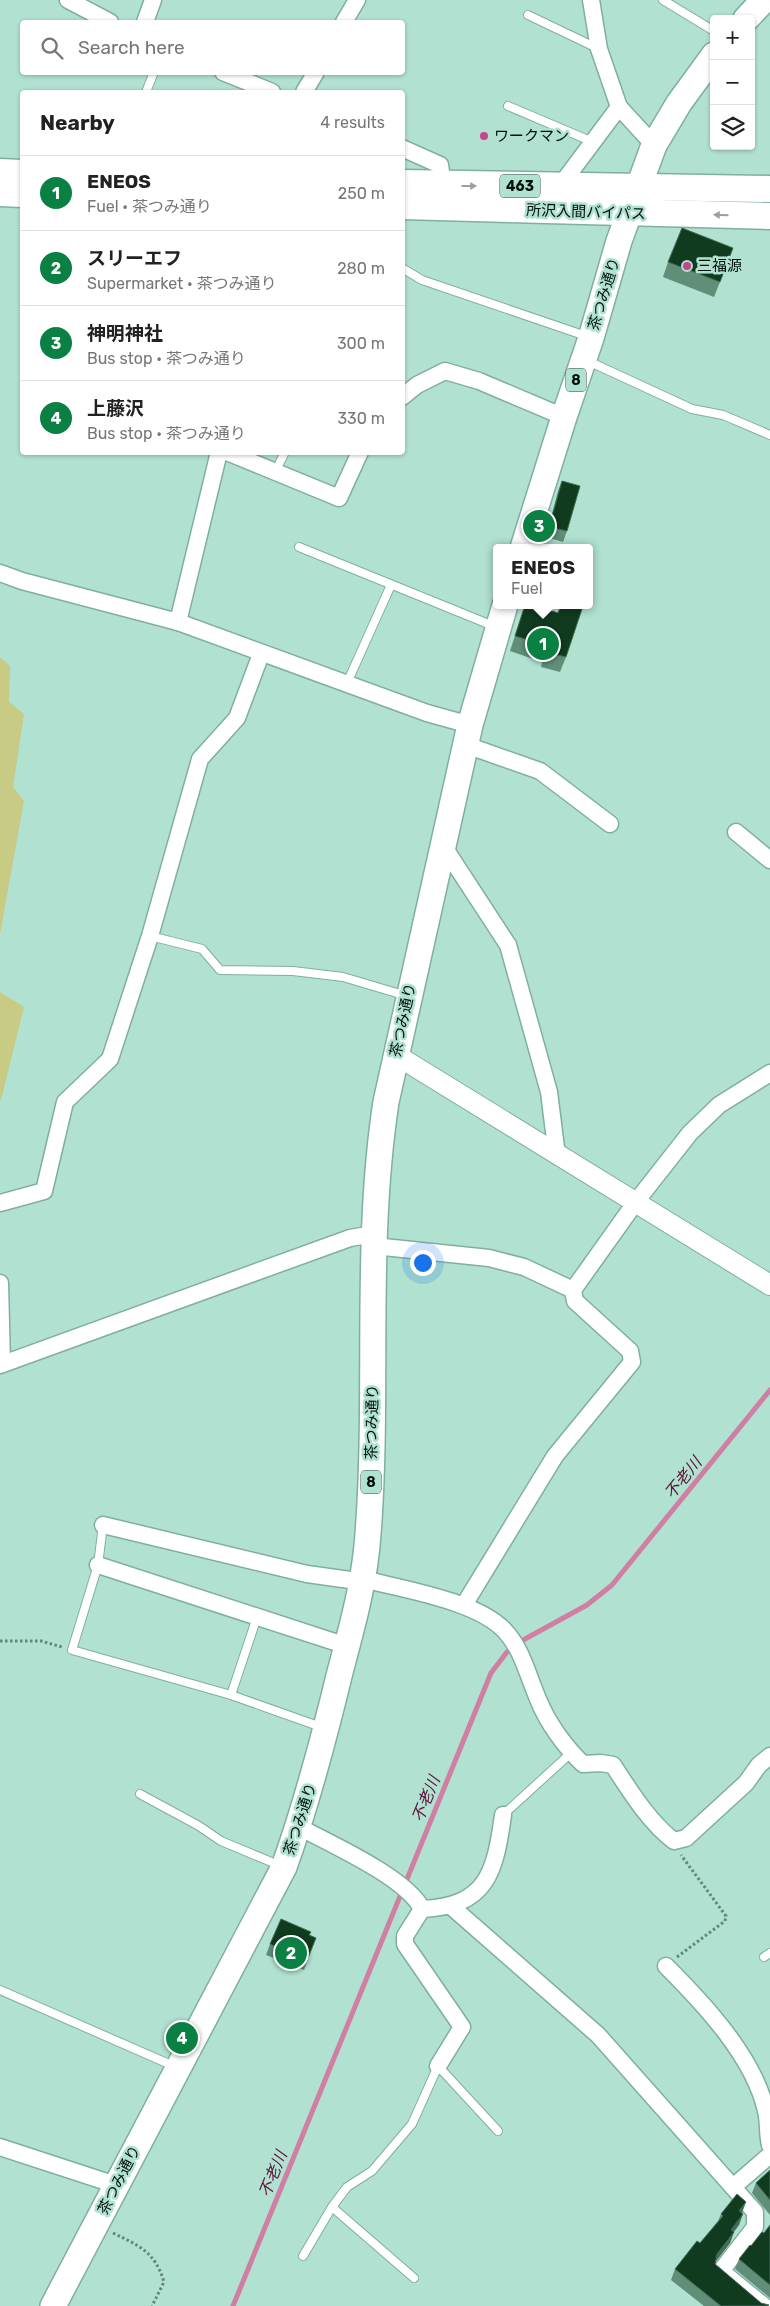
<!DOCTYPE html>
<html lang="en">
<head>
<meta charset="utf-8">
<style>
	body { margin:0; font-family:Rubik,"Noto Sans JP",sans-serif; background:#f2f2f2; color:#222 }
	.controls { position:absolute; right:15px; top:15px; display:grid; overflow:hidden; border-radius:5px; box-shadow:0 1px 4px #0004 }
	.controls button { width:45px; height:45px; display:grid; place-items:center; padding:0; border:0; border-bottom:1px solid #e0e0e0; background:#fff; color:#222; font:25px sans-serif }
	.you { position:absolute; left:422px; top:1262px; width:18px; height:18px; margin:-12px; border:4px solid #fff; border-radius:50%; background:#1a73e8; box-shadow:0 0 0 8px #1a73e833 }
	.badge { display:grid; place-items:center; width:32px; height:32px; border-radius:50%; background:#0b8043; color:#fff; font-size:16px; font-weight:700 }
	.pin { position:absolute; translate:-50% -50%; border:2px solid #fff; box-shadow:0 1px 5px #0006 }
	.popup { position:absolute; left:493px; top:544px; width:100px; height:65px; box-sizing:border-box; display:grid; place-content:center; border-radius:5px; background:#fff; filter:drop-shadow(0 1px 4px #0005); font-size:16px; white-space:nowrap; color:#767676 }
	.popup b { font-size:19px; color:#222 }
	.popup::after { content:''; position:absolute; left:50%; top:100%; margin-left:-10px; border:10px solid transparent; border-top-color:#fff }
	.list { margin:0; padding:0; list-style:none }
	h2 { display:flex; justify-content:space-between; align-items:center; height:65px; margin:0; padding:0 20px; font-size:21px }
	h2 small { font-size:16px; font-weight:400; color:#767676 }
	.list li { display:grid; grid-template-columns:32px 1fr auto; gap:15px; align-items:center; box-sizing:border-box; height:75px; padding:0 20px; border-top:1px solid #e0e0e0 }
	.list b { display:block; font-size:19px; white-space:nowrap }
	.list p { margin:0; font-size:16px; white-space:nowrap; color:#767676 }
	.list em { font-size:16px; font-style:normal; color:#767676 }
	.icon { flex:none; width:28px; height:28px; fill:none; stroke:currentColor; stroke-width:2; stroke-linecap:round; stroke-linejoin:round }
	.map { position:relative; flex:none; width:770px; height:2306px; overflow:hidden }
	.search { position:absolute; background:#fff; box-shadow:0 1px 4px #0004; left:20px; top:20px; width:385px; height:55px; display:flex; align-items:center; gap:12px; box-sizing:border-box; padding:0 18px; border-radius:5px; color:#767676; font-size:19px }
	.panel { position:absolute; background:#fff; box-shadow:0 1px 4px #0004; left:20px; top:90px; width:385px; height:365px; border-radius:5px }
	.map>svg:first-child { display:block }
	.green { fill:#c7cb84 }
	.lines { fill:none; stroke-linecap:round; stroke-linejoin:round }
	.stream { stroke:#d07ea4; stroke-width:5 }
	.service-casing { stroke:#80af9f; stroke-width:10 }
	.minor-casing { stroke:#80af9f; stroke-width:19 }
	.tertiary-casing { stroke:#80af9f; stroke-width:22 }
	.primary-casing { stroke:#80af9f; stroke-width:28 }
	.trunk-casing { stroke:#80af9f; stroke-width:29 }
	.path { stroke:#64867a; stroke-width:3; stroke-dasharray:2.5 2.5; stroke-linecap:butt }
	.service { stroke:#fff; stroke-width:8 }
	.minor { stroke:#fff; stroke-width:16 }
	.tertiary { stroke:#fff; stroke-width:20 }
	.primary { stroke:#fff; stroke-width:25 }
	.trunk { stroke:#fff; stroke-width:26 }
	.wall { fill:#618e78 }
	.shaded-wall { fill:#416d54 }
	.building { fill:#113b1f; stroke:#416d54 }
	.oneway { fill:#99a09d }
	.poi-dot { fill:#c8448a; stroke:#b1e1d0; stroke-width:2 }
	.labels { text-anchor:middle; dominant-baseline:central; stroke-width:5; stroke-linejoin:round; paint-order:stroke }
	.shield { fill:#b1e1d0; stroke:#364f46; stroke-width:1 }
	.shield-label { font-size:14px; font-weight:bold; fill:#01110b }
	.poi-label { font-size:15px; fill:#01110b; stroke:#b1e1d0; text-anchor:start }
	.street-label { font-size:15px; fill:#01110b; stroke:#b1e1d0 }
	.water-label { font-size:16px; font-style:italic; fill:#5e143d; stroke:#b1e1d0 }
</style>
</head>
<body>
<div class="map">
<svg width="770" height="2306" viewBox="0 0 770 2306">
	<rect width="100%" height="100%" fill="#b1e1d0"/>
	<g class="green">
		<polygon points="0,657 10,666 9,702 24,714 13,787 24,801 0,934"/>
		<polygon points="0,992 24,1007 1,1100 0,1100"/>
	</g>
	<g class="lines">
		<polyline class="stream" points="233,2306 491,1673 507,1652 525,1639 587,1605 612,1585 770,1390"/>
		<defs>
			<g id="service">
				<polyline points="663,0 714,31"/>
				<polyline points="528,15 597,48"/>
				<polyline points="146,92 154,72"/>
				<polyline points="508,106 593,142"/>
				<polyline points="402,268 422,280 589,337"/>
				<polyline points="588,361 692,409 723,415 770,435"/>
				<polyline points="275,472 285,452"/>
				<polyline points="299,547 496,627"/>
				<polyline points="347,683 391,585"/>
				<polyline points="150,936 202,949 220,970 293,971 343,977 407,996"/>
				<polyline points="103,1525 98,1565 72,1650 231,1695 324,1728"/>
				<polyline points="231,1695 257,1617"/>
				<polyline points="140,1794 199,1826 221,1841 281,1866"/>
				<polyline points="503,1815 571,1753"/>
				<polyline points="764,1957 770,1953"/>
				<polyline points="0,1990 176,2067"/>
				<polyline points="332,2207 414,2278"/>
				<polyline points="303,2256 332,2207 347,2187 372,2171 412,2124 438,2066 498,2131"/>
			</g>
			<g id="minor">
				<polyline points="68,0 110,22"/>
				<polyline points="591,0 599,49 619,107 654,145"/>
				<polyline points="145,22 153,0"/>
				<polyline points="344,22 357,0"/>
				<polyline points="223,72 272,92"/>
				<polyline points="304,92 316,72"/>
				<polyline points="402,148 440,165 443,185"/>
				<polyline points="560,186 619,107"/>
				<polyline points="402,397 417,385 445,371 479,381 564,417"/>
				<polyline points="227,452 339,498 360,452"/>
				<polyline points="0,573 22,581 178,622 427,713 470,725"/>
				<polyline points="178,622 219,452"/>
				<polyline points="466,745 540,771 610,824"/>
				<polyline points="736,832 770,860"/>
				<polyline points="442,844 508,945 549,1092 557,1156"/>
				<polyline points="0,1203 44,1191 65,1102 110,1059 150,936 200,759 237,718 261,654"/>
				<polyline points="374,1246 489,1258 524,1267 573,1290"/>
				<polyline points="0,1283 2,1364"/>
				<polyline points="0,1365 350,1238 374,1234"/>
				<path d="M103 1525 307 1574 350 1580 363 1579C402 1589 478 1601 505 1631 522 1649 528 1676 538 1699 547 1722 565 1747 583 1764L601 1763 613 1765C630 1791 649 1822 674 1841L686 1838 746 1783 759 1765 770 1756"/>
				<polyline points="98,1565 347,1646"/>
				<polyline points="464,1605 555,1456 632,1362 630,1351 575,1301 573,1290 635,1203 690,1133 719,1105 770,1073"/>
				<path d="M299 1827C331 1844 407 1878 422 1909 487 1906 495 1873 503 1815"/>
				<polyline points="452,1907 598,2035 755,2212 755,2227 721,2271 764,2306"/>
				<polyline points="422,1909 405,1936 405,1944 462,2027 438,2066"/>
				<path d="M666 1966C704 2004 754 2057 766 2111 769 2123 767 2133 770 2145"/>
				<polyline points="0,2147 116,2185"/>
				<polyline points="733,2187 770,2155"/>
			</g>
			<polyline id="tertiary" points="396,1055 770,1285"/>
			<g id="primary">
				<polyline points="746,19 764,0"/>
				<polyline points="523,548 564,417 591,338 619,241 654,145 679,103 714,55"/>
				<path d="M53 2306 284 1867C307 1803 324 1738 340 1672 352 1627 365 1581 368 1534 379 1391 364 1245 386 1102L470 725 505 605"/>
			</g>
			<g id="trunk">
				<polyline points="0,172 22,173"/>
				<polyline points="402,183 770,189"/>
				<polyline points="0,193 22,194"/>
				<polyline points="402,206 770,216"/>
			</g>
		</defs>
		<use href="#service" class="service-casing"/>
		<use href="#minor" class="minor-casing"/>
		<use href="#tertiary" class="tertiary-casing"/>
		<use href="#primary" class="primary-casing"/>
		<use href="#trunk" class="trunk-casing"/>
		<g class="path">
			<polyline points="0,1641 41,1641 62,1647"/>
			<polyline points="677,1957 725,1921 726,1916 681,1855"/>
			<path d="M113 2233C140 2246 155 2252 164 2282L152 2306"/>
		</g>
		<use href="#service" class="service"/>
		<use href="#minor" class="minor"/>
		<use href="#tertiary" class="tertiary"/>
		<use href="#primary" class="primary"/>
		<use href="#trunk" class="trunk"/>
	</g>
	<g class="wall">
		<polygon points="668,262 727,264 714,297 663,277"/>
		<polygon points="562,481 567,531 563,542 546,537 558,491"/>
		<polygon points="525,605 566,657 560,672 541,667 542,662 510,651"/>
		<polygon points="310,1935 316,1938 304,1970 266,1955 270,1944"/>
		<polygon points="770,2170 770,2215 752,2193 756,2183"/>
		<polygon points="742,2213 739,2225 734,2232 730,2243 716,2261 715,2264 761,2303 768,2306 704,2306 671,2280 675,2269 700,2243 718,2221 721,2214"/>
		<polygon points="770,2225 770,2298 735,2269 739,2259 764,2233"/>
	</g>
	<g class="shaded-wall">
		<polygon points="746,2202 742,2213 735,2221 739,2211"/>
		<polygon points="743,2214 739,2225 727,2240 731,2230"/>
		<polygon points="734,2232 730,2243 713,2265 717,2254"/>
	</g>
	<g class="building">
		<polygon points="682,228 733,248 720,282 668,262"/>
		<polygon points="562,481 580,486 567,531 549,527"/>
		<polygon points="525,605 534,605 558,613 561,605 580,605 583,606 566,657 546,652 548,646 515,636"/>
		<polygon points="281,1919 311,1932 309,1935 316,1938 307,1960 270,1944"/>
		<polygon points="770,2170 770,2200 756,2183"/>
		<polygon points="737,2194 746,2202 739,2211 743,2214 731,2230 734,2232 717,2254 715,2264 761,2303 769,2305 768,2306 721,2306 675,2269 697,2241 700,2243 723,2216 721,2214"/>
		<polygon points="770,2225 770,2285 739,2259 750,2245 751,2246 762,2232 764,2233"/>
	</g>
	<defs><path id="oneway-solid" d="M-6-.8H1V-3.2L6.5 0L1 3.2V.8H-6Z" transform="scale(1.25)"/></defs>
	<g class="oneway">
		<use href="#oneway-solid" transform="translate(469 186)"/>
		<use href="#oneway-solid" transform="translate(721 215) rotate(-179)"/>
	</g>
	<g class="poi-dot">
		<circle cx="484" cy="136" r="5"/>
		<circle cx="687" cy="266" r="5"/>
	</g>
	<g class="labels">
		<g class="shield">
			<rect x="500" y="174.5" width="40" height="23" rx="4"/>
			<rect x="566" y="368.5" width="20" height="23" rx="4"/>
			<rect x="361" y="1470.5" width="20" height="23" rx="4"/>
		</g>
		<g class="shield-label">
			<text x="520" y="186">463</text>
			<text x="576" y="380">8</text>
			<text x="371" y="1482">8</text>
		</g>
		<g class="poi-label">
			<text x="494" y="136">ワークマン</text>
			<text x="697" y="266">三福源</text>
		</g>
		<g class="street-label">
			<text transform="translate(586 212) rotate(2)">所沢入間バイパス</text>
			<text transform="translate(604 294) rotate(-73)">茶つみ通り</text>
			<text transform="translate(403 1020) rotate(-78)">茶つみ通り</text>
			<text transform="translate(372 1422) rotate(-89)">茶つみ通り</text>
			<text transform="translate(300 1819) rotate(-72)">茶つみ通り</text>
			<text transform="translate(119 2180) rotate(-63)">茶つみ通り</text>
		</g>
		<g class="water-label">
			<text transform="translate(683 1478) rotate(-51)">不老川</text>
			<text transform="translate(426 1799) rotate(-68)">不老川</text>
			<text transform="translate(273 2174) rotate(-68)">不老川</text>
		</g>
	</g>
</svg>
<div class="controls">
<button>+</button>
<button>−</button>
<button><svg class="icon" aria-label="layers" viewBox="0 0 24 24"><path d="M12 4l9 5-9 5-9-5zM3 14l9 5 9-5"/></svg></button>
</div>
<div class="you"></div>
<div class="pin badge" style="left:543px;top:644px">1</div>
<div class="popup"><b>ENEOS</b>Fuel</div>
<div class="pin badge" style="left:291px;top:1953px">2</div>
<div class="pin badge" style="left:539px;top:526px">3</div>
<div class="pin badge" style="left:182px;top:2038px">4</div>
<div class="search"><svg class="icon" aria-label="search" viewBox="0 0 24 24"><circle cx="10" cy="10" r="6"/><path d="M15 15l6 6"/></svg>Search here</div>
<section class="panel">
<h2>Nearby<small>4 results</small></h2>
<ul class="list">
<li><span class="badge">1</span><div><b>ENEOS</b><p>Fuel · 茶つみ通り</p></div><em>250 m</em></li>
<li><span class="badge">2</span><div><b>スリーエフ</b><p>Supermarket · 茶つみ通り</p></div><em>280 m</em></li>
<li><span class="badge">3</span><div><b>神明神社</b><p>Bus stop · 茶つみ通り</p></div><em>300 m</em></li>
<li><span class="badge">4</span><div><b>上藤沢</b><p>Bus stop · 茶つみ通り</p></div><em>330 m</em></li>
</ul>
</section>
</div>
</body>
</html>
